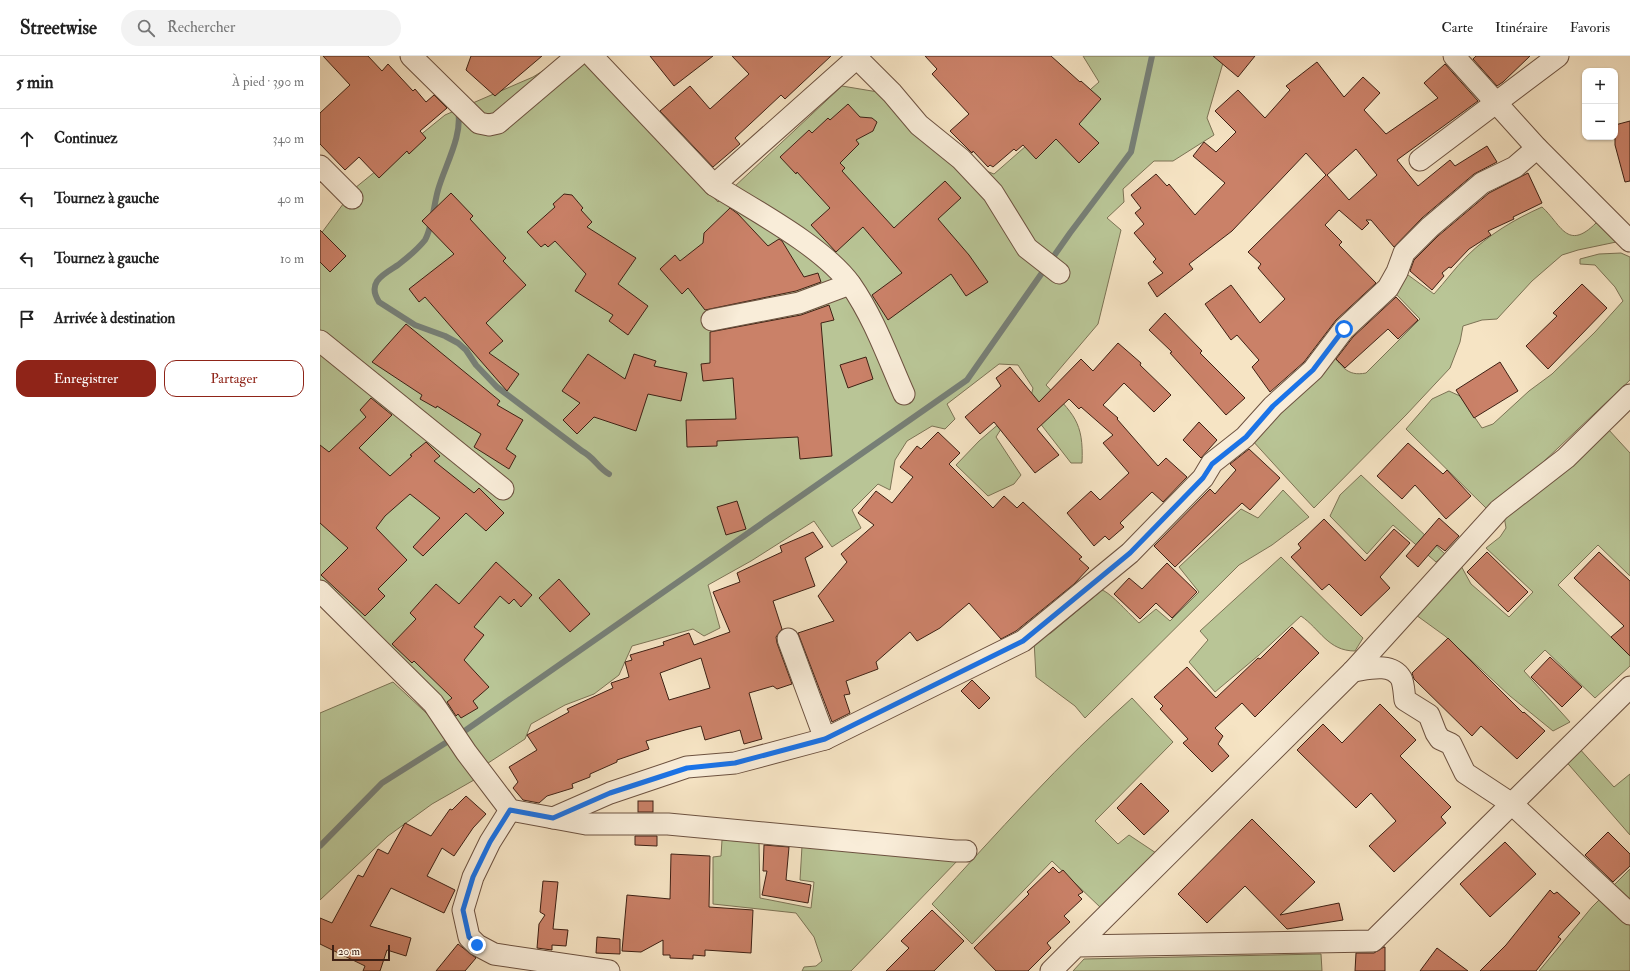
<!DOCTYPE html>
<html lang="fr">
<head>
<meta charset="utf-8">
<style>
	body { margin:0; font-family:"IM FELL Double Pica",serif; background:#f2f2f2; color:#222 }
	.controls { position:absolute; right:12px; top:12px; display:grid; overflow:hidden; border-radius:8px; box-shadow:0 1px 3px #0004 }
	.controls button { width:36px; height:36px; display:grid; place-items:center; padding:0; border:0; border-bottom:1px solid #e0e0e0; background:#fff; color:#222; font:20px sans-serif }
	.scale { position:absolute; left:12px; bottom:10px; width:58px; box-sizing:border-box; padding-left:4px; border:2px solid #3f2114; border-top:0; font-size:11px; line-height:14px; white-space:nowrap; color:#3f2114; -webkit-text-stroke:3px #f9edd9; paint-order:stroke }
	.stop { position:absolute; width:12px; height:12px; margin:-9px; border:3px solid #1a73e8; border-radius:50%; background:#fff }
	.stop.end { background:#1a73e8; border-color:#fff; box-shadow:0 1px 4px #0008 }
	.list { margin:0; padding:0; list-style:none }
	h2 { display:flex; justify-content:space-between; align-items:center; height:52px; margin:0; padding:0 16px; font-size:17px }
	h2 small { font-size:13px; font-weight:400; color:#767676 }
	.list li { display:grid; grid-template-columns:26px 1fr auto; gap:12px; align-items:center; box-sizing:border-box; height:60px; padding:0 16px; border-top:1px solid #e0e0e0 }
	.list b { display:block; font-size:15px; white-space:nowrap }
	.list em { font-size:13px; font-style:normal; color:#767676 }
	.actions { display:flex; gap:8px; padding:12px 16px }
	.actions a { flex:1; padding:9px 0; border:1px solid #8f2418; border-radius:12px; text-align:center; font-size:14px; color:#8f2418 }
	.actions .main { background:#8f2418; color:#fff }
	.icon { flex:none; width:22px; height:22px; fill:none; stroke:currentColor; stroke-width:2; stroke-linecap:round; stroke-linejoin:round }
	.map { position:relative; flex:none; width:1310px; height:915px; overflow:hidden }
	header { display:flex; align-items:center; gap:24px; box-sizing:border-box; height:56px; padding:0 20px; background:#fff; border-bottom:1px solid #e0e0e0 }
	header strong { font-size:19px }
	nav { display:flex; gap:22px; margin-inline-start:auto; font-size:14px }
	.search { width:280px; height:36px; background:#f2f2f2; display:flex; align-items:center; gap:10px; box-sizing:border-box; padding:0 14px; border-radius:22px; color:#767676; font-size:15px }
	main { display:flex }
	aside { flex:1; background:#fff }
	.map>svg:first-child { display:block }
	.green { fill:#b9c596; stroke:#7c7355 }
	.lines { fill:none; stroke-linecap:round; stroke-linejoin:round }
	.stream { stroke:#777f76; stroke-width:6 }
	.building { fill:#ca8168; stroke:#3f2114; fill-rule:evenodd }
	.street-casing { stroke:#6d5240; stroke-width:23 }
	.street { stroke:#f9edd9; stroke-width:21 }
	.route { stroke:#1a73e8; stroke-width:5 }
</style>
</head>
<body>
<header>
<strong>Streetwise</strong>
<div class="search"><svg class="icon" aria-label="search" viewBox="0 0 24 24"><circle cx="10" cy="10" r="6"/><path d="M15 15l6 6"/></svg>Rechercher</div>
<nav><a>Carte</a><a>Itinéraire</a><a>Favoris</a></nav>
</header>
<main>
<aside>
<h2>5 min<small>À pied · 390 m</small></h2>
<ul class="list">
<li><svg class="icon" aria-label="ahead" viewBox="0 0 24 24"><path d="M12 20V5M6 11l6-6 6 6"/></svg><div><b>Continuez</b></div><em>340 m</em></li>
<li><svg class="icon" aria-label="left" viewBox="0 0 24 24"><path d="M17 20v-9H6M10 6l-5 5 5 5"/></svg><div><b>Tournez à gauche</b></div><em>40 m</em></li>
<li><svg class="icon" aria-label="left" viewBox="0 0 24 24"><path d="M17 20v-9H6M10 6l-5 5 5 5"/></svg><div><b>Tournez à gauche</b></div><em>10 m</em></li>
<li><svg class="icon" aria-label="arrive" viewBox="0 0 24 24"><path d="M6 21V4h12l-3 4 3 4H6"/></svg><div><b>Arrivée à destination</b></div></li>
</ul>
<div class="actions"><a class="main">Enregistrer</a><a>Partager</a></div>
</aside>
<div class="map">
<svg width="1310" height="915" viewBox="0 0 1310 915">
	<rect width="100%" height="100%" fill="#f6e4c4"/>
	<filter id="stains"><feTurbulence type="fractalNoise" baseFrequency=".005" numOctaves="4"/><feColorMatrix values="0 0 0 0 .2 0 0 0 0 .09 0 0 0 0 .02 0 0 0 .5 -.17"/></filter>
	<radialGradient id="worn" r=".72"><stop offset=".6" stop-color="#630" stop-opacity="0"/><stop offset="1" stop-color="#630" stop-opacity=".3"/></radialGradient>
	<g class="green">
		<path d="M247 0 265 6 398 146 522 30 564 37 618 96 674 118 779 26 763 0H905L887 62 894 79 853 105H834L803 133 804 146 787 162 801 174 778 268 726 329C753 358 764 365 762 407H751L709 353 686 365 676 381 701 419 694 428 668 440 636 409 659 385 711 340 713 332 698 309 679 308 627 348 635 363 625 373 612 370 587 385 575 404 570 434 558 428 532 454 541 472 512 491 494 465 431 505 388 529 400 572 384 580 373 573 312 590 299 619 274 638 245 649 211 668 205 683 162 711 0 535V179L35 132 125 59 213 21Z"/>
		<path d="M1222 151C1241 168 1247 196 1276 167H1300L1301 185 1258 194 1242 199 1212 225 1177 263 1162 264 1143 270 1140 286 1130 312 1086 359 994 452 931 383 1009 296C1022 309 1026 321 1046 317L1100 263 1073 235 1084 216 1114 238C1125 226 1135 212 1147 200 1168 179 1195 163 1222 151Z"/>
		<polygon points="1301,197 1310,201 1310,324 1203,425 1166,452 1086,373 1112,343 1129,335 1140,340 1162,372 1173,368 1209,335 1232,318 1275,276 1303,245 1295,231 1275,209 1260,208 1260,203 1279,198"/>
		<polygon points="1288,373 1310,397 1310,520 1278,489 1238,529 1310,600 1310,610 1275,642 1225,594 1204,615 1250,666 1233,675 1190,640 1125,580 1096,559 1140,508 1151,528 1189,561 1213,536 1166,492 1180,481 1186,472 1184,460"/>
		<polygon points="1041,419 1125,498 1116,506 1073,469 1047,498 1010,460 1020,439"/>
		<path d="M963 434 989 461 952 489 919 509 765 662 755 650 716 621 714 584 731 577 782 534C791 537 810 559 819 567L836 553 850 565 879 536 859 511 921 453 938 462Z"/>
		<path d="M961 501 1043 582 1035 595C1008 595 1000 573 981 560L939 599 895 636 869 606 888 584 880 575Z"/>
		<polygon points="73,626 117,667 154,724 112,748 68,780 0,844 0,657"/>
		<path d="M812 642 853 686 775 765 798 788 809 779 836 797 781 852 732 805 652 888 612 848C677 777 740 706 812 642Z"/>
		<polygon points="1258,691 1294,731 1310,718 1310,779 1243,702"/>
		<polygon points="402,784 439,786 440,842 491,852 494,826 480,824 482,790 640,802 531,915 482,915 484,911 496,910 502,905 494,881 476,857 393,848 393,801 401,800"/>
		<polygon points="1310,813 1310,915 1219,915 1272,851"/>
		<polygon points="1001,898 1002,915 753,915 764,903"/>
	</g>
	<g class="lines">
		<g class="stream">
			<path d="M138 54C143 80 125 109 118 134 114 148 112 172 105 184 98 193 87 202 78 209 64 218 46 226 59 246L95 269 125 280 138 287 146 294 156 309 177 331 262 395C275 402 277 411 289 418"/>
			<polyline points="0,790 62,727 146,674 647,324 750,177 811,96 832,0"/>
		</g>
	</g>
	<g class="building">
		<polygon points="3,0 48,0 62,15 68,8 93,35 95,33 106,46 114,39 127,52 100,75 106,82 89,98 87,95 59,122 39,101 25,114 0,88 0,57 30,29"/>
		<polygon points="151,0 222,0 175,40 146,14"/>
		<polygon points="330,0 393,0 354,30"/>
		<polygon points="412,0 511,0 465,43 461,39 415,82 420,88 393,111 340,55 370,30 390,53 429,18"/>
		<polygon points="605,0 731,0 760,26 761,25 781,43 759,68 779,87 759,107 736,83 716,103 703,89 696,95 694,93 673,111 670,109 668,111 653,95 652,97 630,75 649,58 612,18 617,13"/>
		<polygon points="893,0 935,0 918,21"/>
		<polygon points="1156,0 1210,0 1183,26 1177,30 1153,3"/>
		<path d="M997 6 1024 41 1043 21 1060 37 1044 54 1066 78 1118 42 1104 27 1125 8 1158 45 1077 104 1098 130 1130 104 1135 110 1167 90 1177 106 1154 118 1102 162 1074 191 1051 164H1046L1049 167 1042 174 1019 154 1005 169 1022 186 1019 189 1056 227 1016 264 984 306 950 336 932 311 939 304 917 279 911 284 885 248 911 229 940 267 965 243 938 212 941 208 928 196 1006 119 986 97 912 175 869 208 873 213 837 241 828 227 843 217 833 206 836 203 814 177 824 168 815 157 821 152 811 139 836 118 847 130 849 128 875 159 905 127 873 100 884 86 896 96 916 76 895 55 918 34 945 62 970 34 966 30ZM1036 93 1057 119 1029 144 1007 119Z"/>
		<polygon points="528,48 540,61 552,62 557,66 553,75 536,84 539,88 520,107 525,112 522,115 574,172 625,125 641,142 618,163 649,199 668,226 646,240 631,218 568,264 552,239 582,217 543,171 516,196 491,169 510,152 477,116 476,118 460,101 489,74 492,77 508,62 510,64"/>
		<polygon points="1310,65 1310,125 1305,126 1295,89 1295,69"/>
		<polygon points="1208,117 1222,147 1193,161 1194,163 1168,175 1171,179 1149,193 1131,212 1129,211 1122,217 1124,220 1112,234 1090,215 1094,204 1118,180 1169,137"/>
		<polygon points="131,137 153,160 150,163 186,202 183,205 206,229 166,267 183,285 169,297 199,318 187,335 105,241 99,246 89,233 134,198 102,165"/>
		<polygon points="244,138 252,139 263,152 261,154 272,166 267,171 316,202 298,228 328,250 308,279 289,265 293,259 255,235 266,218 235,185 228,191 225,188 221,191 207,176 235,151 233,148"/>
		<polygon points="410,152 418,158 448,190 459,183 462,185 484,221 498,217 501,226 476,235 385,254 368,232 362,238 340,213 355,199 360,205 383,187 384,177"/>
		<polygon points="0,174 26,200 10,216 0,206"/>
		<polygon points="1262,228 1287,252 1228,313 1206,290 1237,260 1233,257"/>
		<polygon points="1076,241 1098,264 1078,283 1068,273 1025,312 1016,303 1033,281"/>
		<polygon points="509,249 514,264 501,267 512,400 480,403 478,381 397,385 397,390 367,391 366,364 416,363 413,322 383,325 381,308 390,307 390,276 481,259"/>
		<polygon points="845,257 882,295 880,297 925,342 906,359 850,297 852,296 829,274"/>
		<polygon points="86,268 180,345 177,349 203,364 186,393 196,400 189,413 154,391 161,378 117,350 116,352 100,343 102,339 52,306"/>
		<polygon points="798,287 821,307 820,309 851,339 834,356 804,327 783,349 798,362 797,363 838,410 846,402 867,421 843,446 832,436 800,467 804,471 789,484 785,480 774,490 747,457 771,435 780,444 809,417 783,387 793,379 761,351 759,353 749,343 717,373 739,399 715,417 674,366 660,378 645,361 681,330 676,322 690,311 719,346 761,303 773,315"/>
		<polygon points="268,298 305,323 314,298 336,305 334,310 367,317 361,345 328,338 316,375 274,361 257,378 243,364 260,347 242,335"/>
		<polygon points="546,301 553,323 528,332 520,309"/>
		<polygon points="1180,306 1198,335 1154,362 1136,334"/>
		<polygon points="51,342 72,359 39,392 70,420 92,400 90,399 106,386 120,400 114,405 154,437 159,432 184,457 166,475 146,457 103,500 93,491 120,462 90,438 65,460 56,472 87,504 58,533 65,540 45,560 1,519 28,492 0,467 0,389 9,396 46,361 40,354"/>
		<polygon points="879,366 897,384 881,402 863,384"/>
		<polygon points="618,376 640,397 629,408 673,452 684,440 697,452 703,446 762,501 759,503 769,512 754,528 696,575 681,583 649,547 620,572 597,585 590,576 556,606 558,613 526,625 530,638 524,639 530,657 512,666 478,577 514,565 498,540 527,506 521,498 554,469 538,457 556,435 572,447 593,421 580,411 597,390 601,393"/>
		<polygon points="1088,387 1123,418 1127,414 1151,440 1126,463 1095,429 1082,443 1057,420"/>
		<polygon points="929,393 960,422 930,454 922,447 855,511 834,490 890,433 895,438 916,414 910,408"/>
		<polygon points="417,445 426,473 406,479 397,451"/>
		<polygon points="1119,462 1139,480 1125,495 1117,489 1098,511 1086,500"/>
		<polygon points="1004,463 1045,505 1074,473 1090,487 1060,521 1070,532 1041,560 1009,528 1002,534 971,501 981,492 978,488"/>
		<path d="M493 476 503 491 485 502 495 530 453 545 462 573 456 581 457 587 472 628 457 633 453 630 429 637 442 683 424 688 420 674 385 684 381 670 365 674 326 685 329 693 297 704V706L270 718V721L252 728 253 732 227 740 219 747 203 744 193 732 198 726 189 711 217 694 207 679 249 656 247 653 293 632 291 627 309 621 305 606 312 604 310 599 344 589 343 586 369 577 374 589 410 576 393 536 420 526 417 517 462 496 460 490ZM381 602 390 632 349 644 340 617Z"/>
		<polygon points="1167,496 1208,536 1188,556 1147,516"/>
		<polygon points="1279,496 1310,525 1310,600 1291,581 1304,570 1254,522"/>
		<polygon points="176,506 212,539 201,551 194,543 189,548 180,540 154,571 164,579 144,604 169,631 153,645 158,652 141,662 138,658 136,660 127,646 132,642 94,605 92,607 72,588 96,563 90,557 116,528 139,548"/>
		<polygon points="847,507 877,536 852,562 836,547 820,563 794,538 809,522 822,533"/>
		<polygon points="239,523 270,558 250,576 219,542"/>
		<polygon points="972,571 999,597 935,661 922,647 895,672 903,680 898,688 909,700 892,716 863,687 868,683 840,653 843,650 834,641 867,611 896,642 938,602 940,603"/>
		<polygon points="1128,582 1203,657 1204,656 1225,675 1197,703 1161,670 1152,680 1094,623 1092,617"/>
		<polygon points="1230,601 1262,631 1242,651 1211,621"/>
		<polygon points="652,624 670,642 659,653 641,635"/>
		<polygon points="1060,648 1096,684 1080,700 1131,751 1121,761 1126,767 1074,816 1049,790 1076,765 1051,737 1036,752 977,694 1003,668 1022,687"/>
		<polygon points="821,727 849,755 824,779 797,752"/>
		<polygon points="146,740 166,758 153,772 134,800 122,792 107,820 135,834 124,857 71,832 50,870 91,882 86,900 67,894 60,915 43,915 45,910 0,888 0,862 12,867 38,819 43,821 58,793 68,798 85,767 111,780 130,753 132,754"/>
		<rect x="318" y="745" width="15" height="11"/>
		<polygon points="932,763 995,826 960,859 1019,847 1023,864 967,873 925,830 887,867 858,838"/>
		<polygon points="1288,776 1310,798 1310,810 1293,826 1265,799"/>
		<polygon points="315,780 337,780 337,790 315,789"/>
		<polygon points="1185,786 1216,818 1170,861 1140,828"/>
		<polygon points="444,789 469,791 466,824 491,829 488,847 442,839 447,815 443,815"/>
		<polygon points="351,798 390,800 389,851 433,854 431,897 385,894 385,900 373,899 373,903 350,902 350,899 343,899 343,884 321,896 302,895 307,839 350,843"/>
		<polygon points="733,811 739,817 743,814 763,836 758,839 762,843 744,860 750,866 727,887 731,892 708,915 676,915 654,892 709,838 707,836"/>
		<polygon points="223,825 238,826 233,873 248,874 246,890 232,889 232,894 217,892 219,868 225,859 220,856"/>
		<polygon points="1230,834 1234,838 1237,836 1260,857 1238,881 1241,883 1216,915 1160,915 1186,889"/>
		<polygon points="612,854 644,885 614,915 566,915 589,892 581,885"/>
		<polygon points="277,881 300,883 300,898 276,897"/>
		<polygon points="138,888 156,902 145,915 116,915"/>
		<polygon points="1064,891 1065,891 1065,915 1035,915 1036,897 1054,897"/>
		<polygon points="1117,892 1148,915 1100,915"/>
	</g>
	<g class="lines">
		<defs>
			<g id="street">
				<polyline points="91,0 159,67 169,69 178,67 257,0"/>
				<polyline points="272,0 394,129 539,0"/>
				<polyline points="1134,0 1217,92 1310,185"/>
				<polyline points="537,2 572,37 599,69 641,103 673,137 707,192 739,217"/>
				<polyline points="1100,104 1238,0"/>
				<polyline points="0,110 32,142"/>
				<path d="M394 129C434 154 504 191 531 229 554 262 568 302 584 338"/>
				<polyline points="392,264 479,247 530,228"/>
				<polyline points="0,285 183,433"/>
				<polyline points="0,535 113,647 146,696 190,754 266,768 348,768 635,795 646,795"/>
				<polyline points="468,583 505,683"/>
				<path d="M1033 615C1048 613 1071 606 1081 622 1084 628 1084 638 1085 644L1109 659 1116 677 1120 683 1131 688 1145 717 1192 748 1310 858"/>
				<polyline points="190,754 170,786 153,821 143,854 149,881 157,889 174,898 289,915"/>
				<polyline points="233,762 290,737 367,711 415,707 505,683 703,585 810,497 883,422 892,407 925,381 953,350 993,314 1024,273 1068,232 1077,216 1084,197 1110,171 1162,127 1195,111 1217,92"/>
				<polyline points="756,890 1033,615 1179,454 1246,402 1310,339"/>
				<polyline points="731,915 756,890 1053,885 1310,631"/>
			</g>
		</defs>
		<use href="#street" class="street-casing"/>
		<use href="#street" class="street"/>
	</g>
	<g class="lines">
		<polyline class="route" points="157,889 149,881 143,854 153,821 170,786 190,754 233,762 290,737 367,712 415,707 505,683 703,585 810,497 883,422 892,408 926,381 953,350 993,314 1024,273"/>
	</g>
	<rect width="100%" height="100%" filter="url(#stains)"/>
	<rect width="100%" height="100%" fill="url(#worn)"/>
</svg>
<div class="controls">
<button>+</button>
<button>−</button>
</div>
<div class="scale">20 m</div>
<div class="stop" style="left:1024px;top:273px"></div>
<div class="stop end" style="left:157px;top:889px"></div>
</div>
</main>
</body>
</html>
